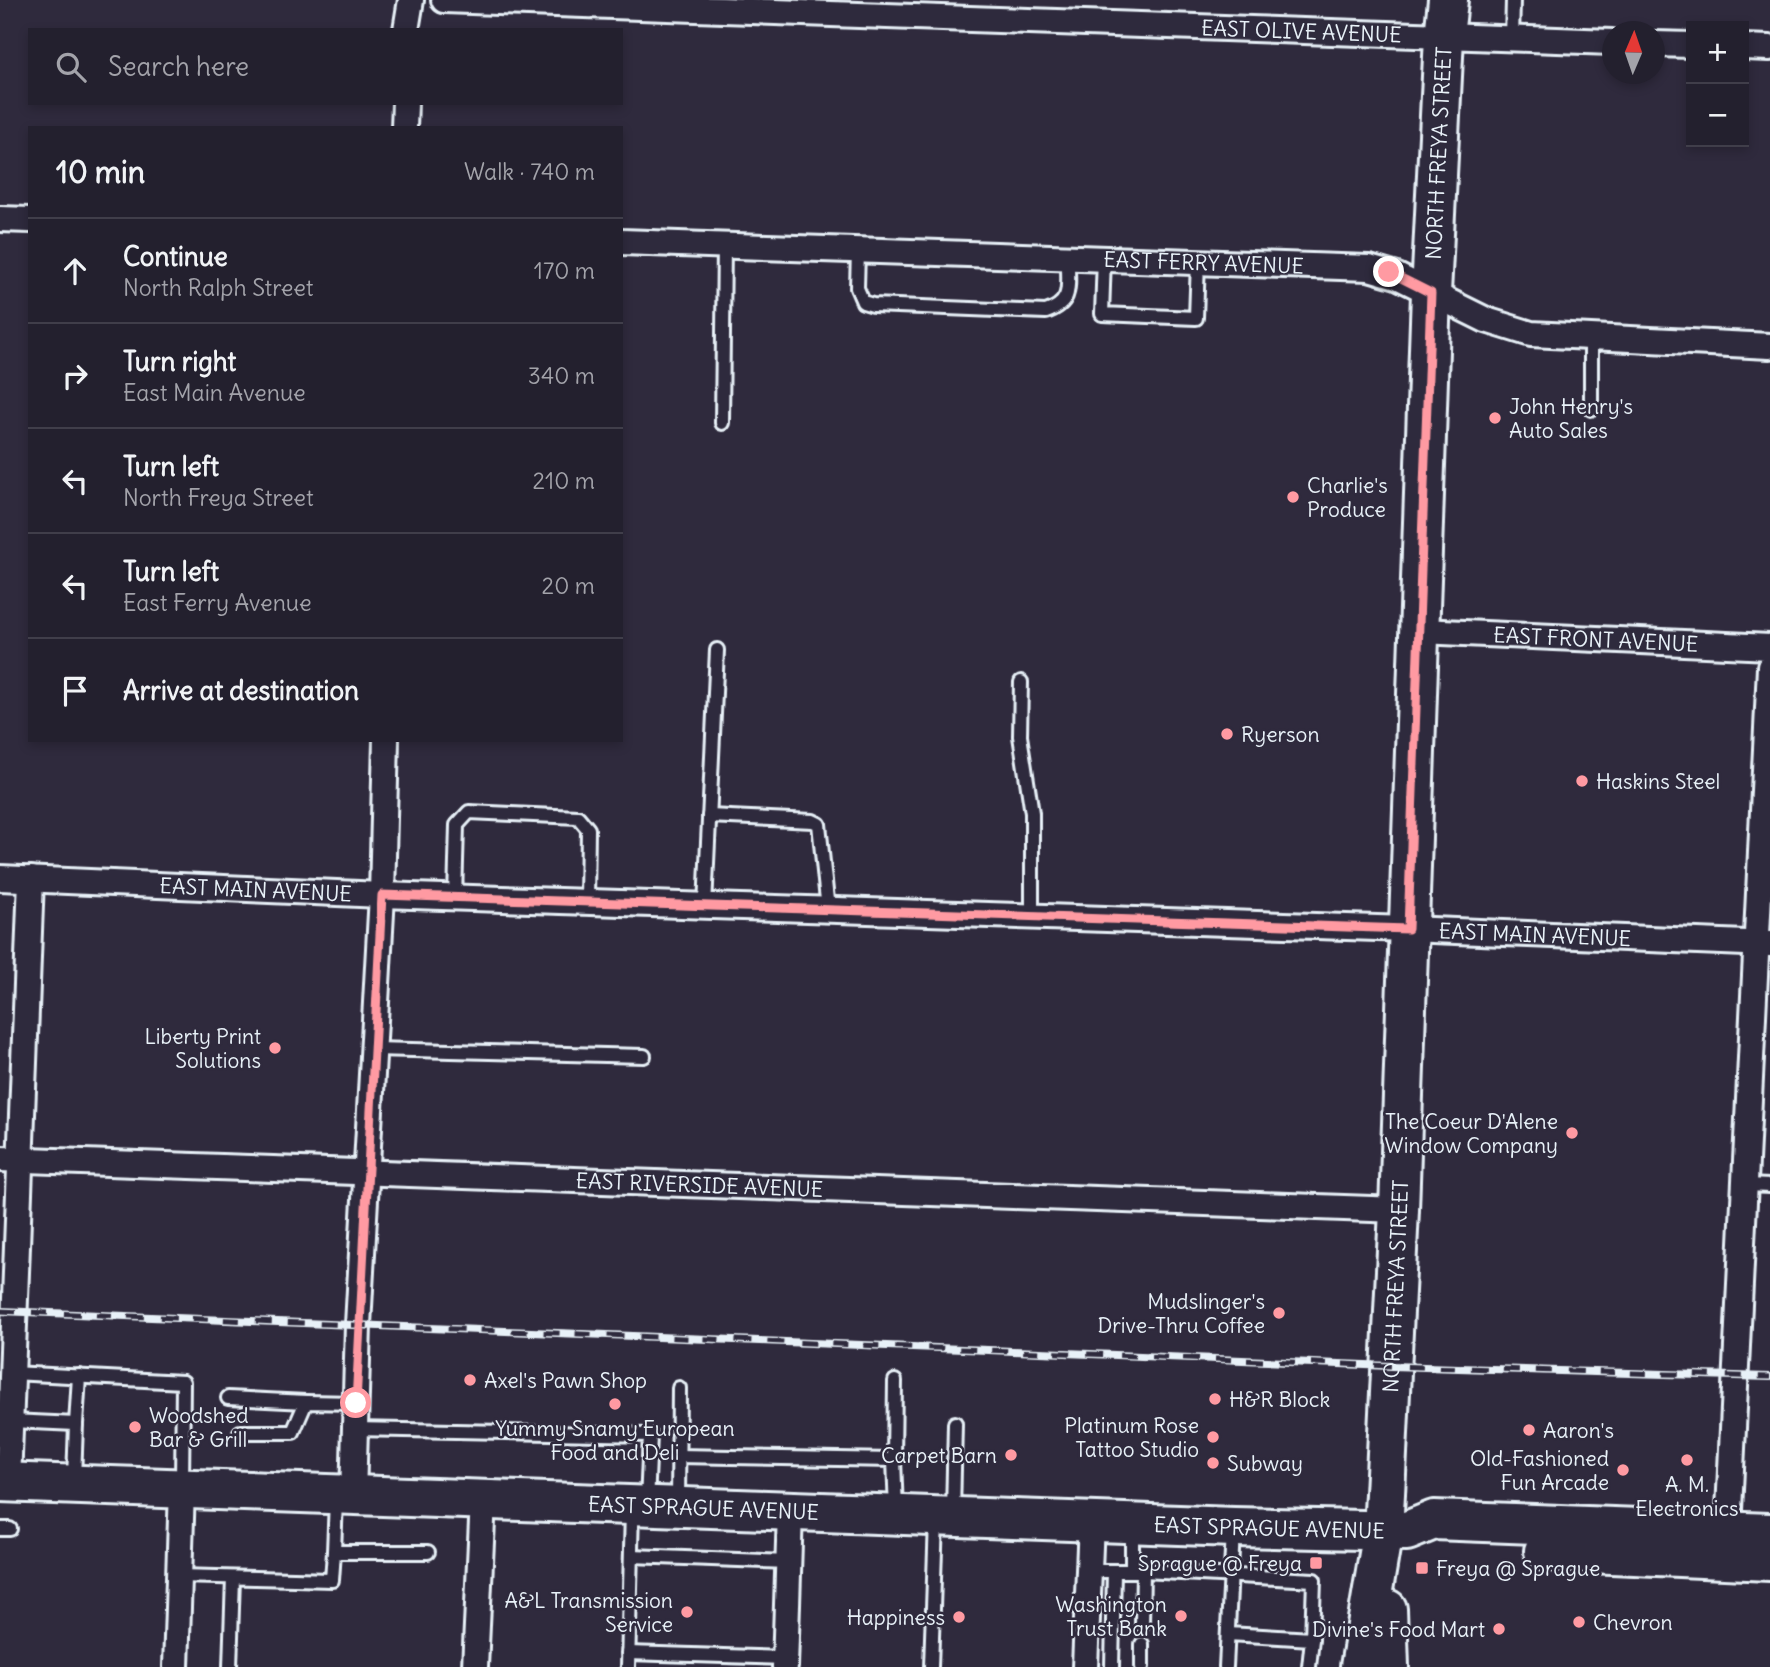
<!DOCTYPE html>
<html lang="en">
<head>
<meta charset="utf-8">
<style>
	body { margin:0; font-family:Delius,sans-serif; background:#2b2836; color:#f1f3f6 }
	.controls { position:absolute; right:21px; top:21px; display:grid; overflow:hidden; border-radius:0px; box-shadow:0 4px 10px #0003 }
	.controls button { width:63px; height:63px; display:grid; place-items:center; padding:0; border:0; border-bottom:2px solid #403e4a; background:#23202e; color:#f1f3f6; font:35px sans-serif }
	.compass { position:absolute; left:1602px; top:21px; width:63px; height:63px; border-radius:50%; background:#23202e; box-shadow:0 4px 10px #0003; rotate:2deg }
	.stop { position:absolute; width:21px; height:21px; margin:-16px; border:5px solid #ff9aa2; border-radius:50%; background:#fff }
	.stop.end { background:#ff9aa2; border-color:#fff; box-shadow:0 2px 7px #0008 }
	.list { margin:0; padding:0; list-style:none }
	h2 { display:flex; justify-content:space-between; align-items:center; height:91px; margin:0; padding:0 28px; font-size:30px }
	h2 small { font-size:23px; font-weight:400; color:#a3a3aa }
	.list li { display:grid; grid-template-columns:46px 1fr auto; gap:21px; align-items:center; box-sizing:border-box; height:105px; padding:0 28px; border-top:2px solid #403e4a }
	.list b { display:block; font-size:26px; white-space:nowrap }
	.list p { margin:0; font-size:23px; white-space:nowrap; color:#a3a3aa }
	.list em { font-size:23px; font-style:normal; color:#a3a3aa }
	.icon { flex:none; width:38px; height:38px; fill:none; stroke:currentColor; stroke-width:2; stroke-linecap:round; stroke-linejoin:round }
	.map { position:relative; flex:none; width:1770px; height:1667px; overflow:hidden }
	.search { position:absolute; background:#23202e; box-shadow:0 4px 10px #0003; left:28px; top:28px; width:595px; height:77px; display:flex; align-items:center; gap:18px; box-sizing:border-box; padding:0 24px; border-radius:0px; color:#a3a3aa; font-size:26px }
	.panel { position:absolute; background:#23202e; box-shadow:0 4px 10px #0003; left:28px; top:126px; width:595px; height:616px; border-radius:0px }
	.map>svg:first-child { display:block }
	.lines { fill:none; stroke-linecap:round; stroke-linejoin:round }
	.service-casing { stroke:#e8f1f8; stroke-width:18 }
	.minor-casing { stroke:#e8f1f8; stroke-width:30 }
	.primary-casing { stroke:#e8f1f8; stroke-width:44 }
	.service { stroke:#2f2a3d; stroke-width:12 }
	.minor { stroke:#2f2a3d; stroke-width:24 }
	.primary { stroke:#2f2a3d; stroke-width:38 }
	.rail-casing { stroke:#e8f1f8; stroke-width:8 }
	.rail { stroke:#2f2a3d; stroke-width:5; stroke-dasharray:16; stroke-linecap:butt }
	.route { stroke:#ff9aa2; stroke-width:9 }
	.poi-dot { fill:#ff9aa2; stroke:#2f2a3d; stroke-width:2.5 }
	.labels { text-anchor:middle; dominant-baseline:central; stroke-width:5; stroke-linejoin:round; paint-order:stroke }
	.street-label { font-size:21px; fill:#e8f1f8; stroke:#2f2a3d }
	.poi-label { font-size:21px; fill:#e8f1f8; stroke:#2f2a3d; text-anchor:start }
</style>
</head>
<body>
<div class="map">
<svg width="1770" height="1667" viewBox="0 0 1770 1667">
	<rect width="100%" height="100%" fill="#2f2a3d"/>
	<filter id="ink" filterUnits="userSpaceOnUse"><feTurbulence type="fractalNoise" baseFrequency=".0143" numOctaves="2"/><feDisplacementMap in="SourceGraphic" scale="14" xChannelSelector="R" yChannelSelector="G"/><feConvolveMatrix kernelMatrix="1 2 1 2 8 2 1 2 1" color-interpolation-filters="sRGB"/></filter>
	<g filter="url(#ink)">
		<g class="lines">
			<defs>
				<g id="service">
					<polyline points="1512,39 1513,0"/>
					<path d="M858 250 857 288 863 302 873 305 1046 312C1075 302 1067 284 1068 257"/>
					<polyline points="1104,258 1102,314 1196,318 1198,261"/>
					<polyline points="1591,338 1591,409"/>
					<polyline points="722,423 724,245"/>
					<polyline points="1021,682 1020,736 1032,813 1032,916"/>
					<polyline points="709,816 813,821 819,824 828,910"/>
					<polyline points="455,898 457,825 469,812 578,817 588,829 587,901"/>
					<polyline points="705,906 717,650"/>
					<polyline points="374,1049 644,1056"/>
					<polyline points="1747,1185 1770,1186"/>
					<polyline points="12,1373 183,1382 182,1483"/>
					<polyline points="228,1398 306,1402"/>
					<polyline points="11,1421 76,1424 79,1376"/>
					<polyline points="354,1429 650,1435 647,1503"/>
					<polyline points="240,1432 293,1432 306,1402 356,1403"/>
					<polyline points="678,1456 894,1460 896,1510"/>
					<polyline points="894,1460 895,1381"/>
					<polyline points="74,1479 76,1424"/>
					<polyline points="336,1499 334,1552 428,1552"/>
					<polyline points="678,1504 679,1388"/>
					<polyline points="953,1514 955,1423"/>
					<polyline points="0,1529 10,1529"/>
					<polyline points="631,1556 789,1562"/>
					<polyline points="1089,1571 1143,1571 1314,1580 1312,1639 1228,1634"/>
					<polyline points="1132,1571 1132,1527"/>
					<polyline points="179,1576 332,1580 334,1552"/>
					<polyline points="1142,1625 1143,1571"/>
					<polyline points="628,1653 786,1658"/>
					<polyline points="230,1667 233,1578"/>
					<polyline points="628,1667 632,1510"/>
					<polyline points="931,1667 936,1520"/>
					<polyline points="1112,1667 1114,1571"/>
					<polyline points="1142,1667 1142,1644"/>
					<polyline points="1226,1667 1233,1531"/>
					<polyline points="1309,1667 1312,1639"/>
				</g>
				<g id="minor">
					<path id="s1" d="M444 0 1612 42"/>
					<polyline points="406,30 411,0"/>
					<polyline points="1654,44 1691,45"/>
					<polyline points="1744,47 1770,48"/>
					<polyline points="404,128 405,103"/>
					<polyline points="0,219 30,220"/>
					<path id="s2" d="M621 242 1369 268 1397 276 1486 320 1531 334 1770 346"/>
					<path id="s3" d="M1421 631 1770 647"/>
					<path id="s4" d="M0 878 382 895 1408 929 1770 944"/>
					<path id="s5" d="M0 1159 1399 1210"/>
					<polyline points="8,1482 31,879"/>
					<polyline points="353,1496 358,1325 382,895 386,740"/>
					<polyline points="1728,1531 1770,667"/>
					<polyline points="176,1667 182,1489"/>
					<polyline points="475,1667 483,1500"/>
					<polyline points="785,1667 790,1511"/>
					<polyline points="1085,1667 1091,1522"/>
				</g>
				<g id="primary">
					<path id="s6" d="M0 1482 1234 1527 1407 1531 1434 1520 1770 1533"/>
					<polyline points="1544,1551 1770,1561"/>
					<polyline points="1387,1609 1389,1667"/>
					<path id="s7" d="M1360 1667 1383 1530 1385 1494 1399 1210 1431 293 1444 37 1448 0"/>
				</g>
			</defs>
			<use href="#service" class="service-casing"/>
			<use href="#minor" class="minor-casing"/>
			<use href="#primary" class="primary-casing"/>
			<use href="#service" class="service"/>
			<use href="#minor" class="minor"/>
			<use href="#primary" class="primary"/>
			<defs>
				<polyline id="rail" points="0,1311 1391,1366 1770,1377"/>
			</defs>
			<use href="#rail" class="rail-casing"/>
			<use href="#rail" class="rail"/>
		</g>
	</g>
	<g class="lines" filter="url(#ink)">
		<polyline class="route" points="356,1403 382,895 1408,929 1431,293 1389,272"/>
	</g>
	<g class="poi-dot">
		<circle cx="1495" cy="418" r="7"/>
		<circle cx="1293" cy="497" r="7"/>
		<circle cx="1227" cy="734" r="7"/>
		<circle cx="1582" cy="781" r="7"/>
		<circle cx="275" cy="1048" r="7"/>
		<circle cx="1572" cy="1133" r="7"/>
		<circle cx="1279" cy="1313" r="7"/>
		<circle cx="470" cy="1380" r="7"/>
		<circle cx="1215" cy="1399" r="7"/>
		<circle cx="615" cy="1404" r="7"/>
		<circle cx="135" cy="1427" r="7"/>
		<circle cx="1529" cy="1430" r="7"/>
		<circle cx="1213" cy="1437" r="7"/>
		<circle cx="1011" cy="1455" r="7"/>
		<circle cx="1687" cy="1460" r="7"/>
		<circle cx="1213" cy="1463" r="7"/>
		<circle cx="1623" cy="1470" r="7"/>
		<rect x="1309" y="1556" width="14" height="14" rx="3.5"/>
		<rect x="1415" y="1561" width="14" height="14" rx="3.5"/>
		<circle cx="687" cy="1612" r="7"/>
		<circle cx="1181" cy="1616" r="7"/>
		<circle cx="959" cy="1617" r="7"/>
		<circle cx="1579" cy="1622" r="7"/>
		<circle cx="1499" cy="1629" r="7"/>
	</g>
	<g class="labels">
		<g class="street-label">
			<text stroke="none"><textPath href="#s1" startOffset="858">EAST OLIVE AVENUE</textPath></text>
			<text stroke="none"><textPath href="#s7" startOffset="1517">NORTH FREYA STREET</textPath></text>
			<text stroke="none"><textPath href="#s2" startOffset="583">EAST FERRY AVENUE</textPath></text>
			<text stroke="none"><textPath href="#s3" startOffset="175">EAST FRONT AVENUE</textPath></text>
			<text stroke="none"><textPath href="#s4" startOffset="256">EAST MAIN AVENUE</textPath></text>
			<text stroke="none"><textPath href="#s4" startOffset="1536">EAST MAIN AVENUE</textPath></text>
			<text stroke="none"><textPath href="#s5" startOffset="700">EAST RIVERSIDE AVENUE</textPath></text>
			<text stroke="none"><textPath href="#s7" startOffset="383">NORTH FREYA STREET</textPath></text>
			<text stroke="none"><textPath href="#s6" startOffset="704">EAST SPRAGUE AVENUE</textPath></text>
			<text stroke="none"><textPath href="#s6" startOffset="1270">EAST SPRAGUE AVENUE</textPath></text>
		</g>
		<g class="poi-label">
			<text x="1509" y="406">John Henry's<tspan x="1509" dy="24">Auto Sales</tspan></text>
			<text x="1307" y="485">Charlie's<tspan x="1307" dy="24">Produce</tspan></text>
			<text x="1241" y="734">Ryerson</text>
			<text x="1596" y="781">Haskins Steel</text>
			<text x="261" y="1036" text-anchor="end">Liberty Print<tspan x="261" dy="24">Solutions</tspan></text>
			<text x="1558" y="1121" text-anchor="end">The Coeur D'Alene<tspan x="1558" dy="24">Window Company</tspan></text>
			<text x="1265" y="1301" text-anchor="end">Mudslinger's<tspan x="1265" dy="24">Drive-Thru Coffee</tspan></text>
			<text x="484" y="1380">Axel's Pawn Shop</text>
			<text x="1229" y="1399">H&amp;R Block</text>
			<text x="149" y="1415">Woodshed<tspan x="149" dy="24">Bar &amp; Grill</tspan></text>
			<text x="1199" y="1425" text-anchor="end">Platinum Rose<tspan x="1199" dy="24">Tattoo Studio</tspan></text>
			<text x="615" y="1428" text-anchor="middle">Yummy Snamy European<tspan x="615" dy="24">Food and Deli</tspan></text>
			<text x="1543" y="1430">Aaron's</text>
			<text x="997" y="1455" text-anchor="end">Carpet Barn</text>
			<text x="1609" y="1458" text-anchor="end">Old-Fashioned<tspan x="1609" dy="24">Fun Arcade</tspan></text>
			<text x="1227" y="1463">Subway</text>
			<text x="1687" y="1484" text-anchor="middle">A. M.<tspan x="1687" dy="24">Electronics</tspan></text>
			<text x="1302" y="1563" text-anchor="end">Sprague @ Freya</text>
			<text x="1436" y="1568">Freya @ Sprague</text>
			<text x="673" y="1600" text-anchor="end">A&amp;L Transmission<tspan x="673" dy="24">Service</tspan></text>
			<text x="1167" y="1604" text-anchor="end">Washington<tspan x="1167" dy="24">Trust Bank</tspan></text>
			<text x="945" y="1617" text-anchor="end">Happiness</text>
			<text x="1593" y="1622">Chevron</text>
			<text x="1485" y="1629" text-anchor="end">Divine's Food Mart</text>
		</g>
	</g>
</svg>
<div class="controls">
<button>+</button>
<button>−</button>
</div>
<svg class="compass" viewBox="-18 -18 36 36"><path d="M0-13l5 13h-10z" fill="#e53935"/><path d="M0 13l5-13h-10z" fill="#a3a3aa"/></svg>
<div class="stop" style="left:356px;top:1403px"></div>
<div class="stop end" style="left:1389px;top:272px"></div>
<div class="search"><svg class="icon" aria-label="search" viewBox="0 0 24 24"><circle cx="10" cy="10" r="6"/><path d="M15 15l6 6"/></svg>Search here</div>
<section class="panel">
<h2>10 min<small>Walk · 740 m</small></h2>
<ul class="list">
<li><svg class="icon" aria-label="ahead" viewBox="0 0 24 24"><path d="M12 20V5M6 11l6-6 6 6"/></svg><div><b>Continue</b><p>North Ralph Street</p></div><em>170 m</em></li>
<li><svg class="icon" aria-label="right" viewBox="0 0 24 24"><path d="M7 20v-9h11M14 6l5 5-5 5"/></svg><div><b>Turn right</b><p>East Main Avenue</p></div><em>340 m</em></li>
<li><svg class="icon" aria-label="left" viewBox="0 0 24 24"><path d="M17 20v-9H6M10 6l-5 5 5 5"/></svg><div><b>Turn left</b><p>North Freya Street</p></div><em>210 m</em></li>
<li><svg class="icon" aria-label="left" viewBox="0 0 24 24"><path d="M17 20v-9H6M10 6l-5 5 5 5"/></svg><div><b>Turn left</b><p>East Ferry Avenue</p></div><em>20 m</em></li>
<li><svg class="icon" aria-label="arrive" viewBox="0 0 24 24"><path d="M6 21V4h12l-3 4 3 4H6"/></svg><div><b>Arrive at destination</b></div></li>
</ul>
</section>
</div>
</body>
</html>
